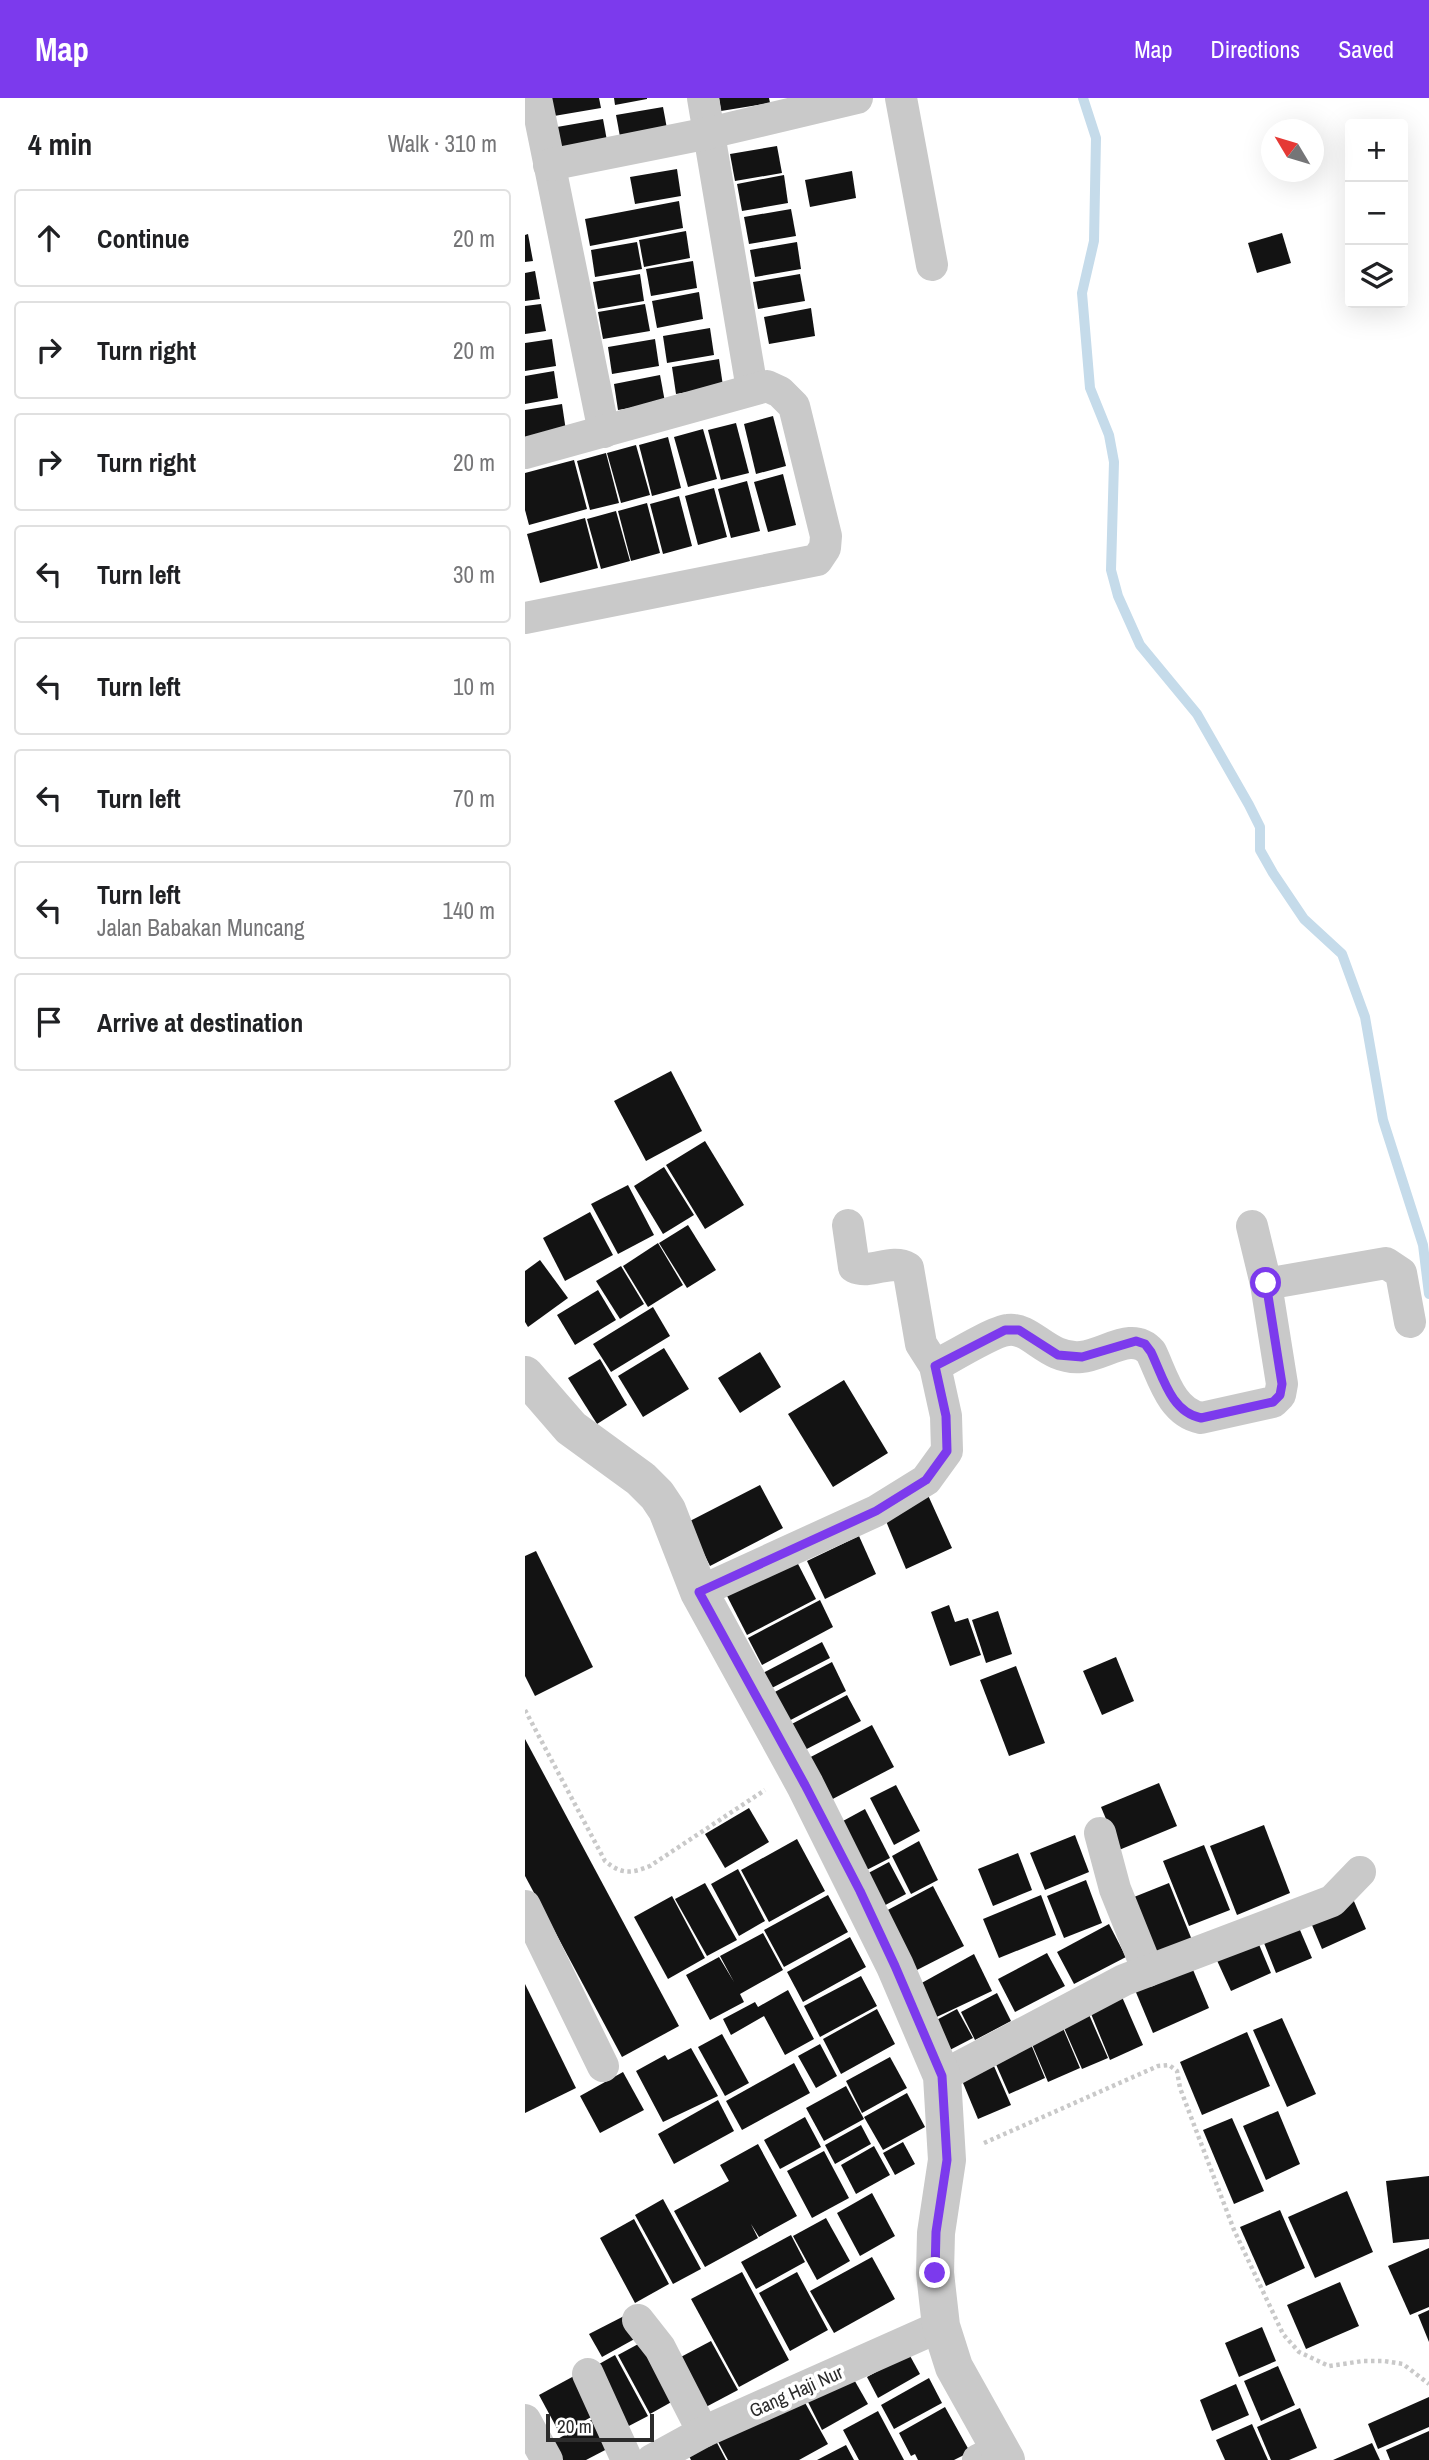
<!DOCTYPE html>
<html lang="en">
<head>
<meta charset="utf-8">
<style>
	body { margin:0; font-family:"Archivo Narrow",sans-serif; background:#f6f6f6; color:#202124 }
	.controls { position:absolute; right:21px; top:21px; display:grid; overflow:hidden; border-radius:7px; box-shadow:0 7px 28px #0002 }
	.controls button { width:63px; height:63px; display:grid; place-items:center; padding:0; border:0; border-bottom:2px solid #e0e0e0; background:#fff; color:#202124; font:35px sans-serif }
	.compass { position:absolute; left:736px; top:21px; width:63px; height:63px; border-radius:50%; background:#fff; box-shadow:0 7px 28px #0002; rotate:308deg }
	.scale { position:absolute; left:21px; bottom:18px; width:108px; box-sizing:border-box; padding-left:7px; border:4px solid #2c2c2c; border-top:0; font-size:19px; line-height:24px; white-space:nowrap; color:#2c2c2c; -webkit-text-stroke:5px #fff; paint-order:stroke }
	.stop { position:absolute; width:21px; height:21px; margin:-16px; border:5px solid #7c3aed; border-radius:50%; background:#fff }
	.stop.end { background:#7c3aed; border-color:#fff; box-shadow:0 2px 7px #0008 }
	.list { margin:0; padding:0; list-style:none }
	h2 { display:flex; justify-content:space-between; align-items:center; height:91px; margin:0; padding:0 28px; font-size:30px }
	h2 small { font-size:23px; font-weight:400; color:#757577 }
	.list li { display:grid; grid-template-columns:46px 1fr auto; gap:21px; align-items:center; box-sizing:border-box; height:98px; margin:0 14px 14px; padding:0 14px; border:2px solid #e0e0e0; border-radius:7px }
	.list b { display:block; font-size:26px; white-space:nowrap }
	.list p { margin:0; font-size:23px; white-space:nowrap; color:#757577 }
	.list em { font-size:23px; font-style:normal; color:#757577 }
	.icon { flex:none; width:38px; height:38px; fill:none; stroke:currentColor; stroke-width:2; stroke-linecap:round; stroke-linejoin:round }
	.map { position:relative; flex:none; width:904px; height:2362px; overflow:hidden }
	header { display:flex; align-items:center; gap:42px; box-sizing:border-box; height:98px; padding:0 35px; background:#7c3aed; color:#fff }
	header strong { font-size:33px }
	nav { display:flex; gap:38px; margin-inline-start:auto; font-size:24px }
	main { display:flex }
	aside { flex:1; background:#fff }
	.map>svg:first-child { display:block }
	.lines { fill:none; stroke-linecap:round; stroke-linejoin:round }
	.stream { stroke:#c5dbea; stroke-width:10 }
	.building { fill:#131313 }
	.path { stroke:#c9c9c9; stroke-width:4.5; stroke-dasharray:3.5 3.5; stroke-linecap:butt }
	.minor { stroke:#c9c9c9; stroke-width:32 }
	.tertiary { stroke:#c9c9c9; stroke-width:38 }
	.route { stroke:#7c3aed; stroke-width:9 }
	.labels { text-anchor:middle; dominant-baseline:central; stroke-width:7; stroke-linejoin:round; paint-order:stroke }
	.street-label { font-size:19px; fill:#2c2c2c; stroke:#fff }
</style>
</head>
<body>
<header>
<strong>Map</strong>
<nav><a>Map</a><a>Directions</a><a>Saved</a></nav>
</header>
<main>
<aside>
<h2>4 min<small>Walk · 310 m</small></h2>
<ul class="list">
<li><svg class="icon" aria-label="ahead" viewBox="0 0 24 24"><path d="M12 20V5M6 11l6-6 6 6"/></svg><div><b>Continue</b></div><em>20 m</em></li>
<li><svg class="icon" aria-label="right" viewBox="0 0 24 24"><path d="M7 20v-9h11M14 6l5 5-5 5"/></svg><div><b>Turn right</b></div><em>20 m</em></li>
<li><svg class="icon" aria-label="right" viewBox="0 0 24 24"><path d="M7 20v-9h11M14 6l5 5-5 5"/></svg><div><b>Turn right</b></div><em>20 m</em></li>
<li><svg class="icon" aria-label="left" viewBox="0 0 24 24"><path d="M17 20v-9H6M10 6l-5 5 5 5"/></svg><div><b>Turn left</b></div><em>30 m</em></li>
<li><svg class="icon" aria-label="left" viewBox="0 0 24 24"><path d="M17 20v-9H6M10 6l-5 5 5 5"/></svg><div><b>Turn left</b></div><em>10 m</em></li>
<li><svg class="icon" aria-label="left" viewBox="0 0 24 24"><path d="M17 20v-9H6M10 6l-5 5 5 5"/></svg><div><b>Turn left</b></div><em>70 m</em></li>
<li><svg class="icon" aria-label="left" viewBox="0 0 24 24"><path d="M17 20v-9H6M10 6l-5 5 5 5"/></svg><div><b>Turn left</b><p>Jalan Babakan Muncang</p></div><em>140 m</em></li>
<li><svg class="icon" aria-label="arrive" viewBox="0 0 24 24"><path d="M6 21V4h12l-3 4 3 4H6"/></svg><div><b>Arrive at destination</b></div></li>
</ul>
</aside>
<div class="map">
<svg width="904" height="2362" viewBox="0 0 904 2362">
	<rect width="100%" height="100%" fill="#fff"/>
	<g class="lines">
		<polyline class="stream" points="558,0 571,40 569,143 557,195 565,290 584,337 589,364 586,472 593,498 615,547 672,616 724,707 735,729 735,752 748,775 779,821 817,856 840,919 858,1022 898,1147 904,1196"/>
	</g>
	<g class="building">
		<polygon points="26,0 74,0 76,10 29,18"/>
		<polygon points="89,0 122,0 122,1 90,7"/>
		<polygon points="194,0 244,0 245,5 196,13"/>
		<polygon points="138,9 143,36 96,44 91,17"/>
		<polygon points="78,21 83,48 36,57 32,29"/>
		<polygon points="252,48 257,75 210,83 205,56"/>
		<polygon points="152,71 156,98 110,106 105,79"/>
		<polygon points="327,73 331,100 285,109 280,82"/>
		<polygon points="259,77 263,105 217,113 212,86"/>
		<polygon points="154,103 158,130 65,148 60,121"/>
		<polygon points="266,111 271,138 224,146 219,119"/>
		<polygon points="161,133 165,160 119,169 114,142"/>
		<polygon points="757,135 766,165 732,175 723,145"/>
		<polygon points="3,136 8,163 0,164 0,137"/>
		<polygon points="112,144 117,171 70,179 66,152"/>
		<polygon points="272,144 276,171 230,179 225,152"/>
		<polygon points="168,163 172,190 126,198 121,171"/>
		<polygon points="10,173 15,201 0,203 0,175"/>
		<polygon points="115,176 119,203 73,211 68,184"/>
		<polygon points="275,176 280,203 233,211 228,184"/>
		<polygon points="174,194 178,221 132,230 127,203"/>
		<polygon points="16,206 21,233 0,236 0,208"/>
		<polygon points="120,206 125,233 78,241 73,214"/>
		<polygon points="286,210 290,238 244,246 239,219"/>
		<polygon points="185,230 189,257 142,265 138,238"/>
		<polygon points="27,241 31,268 0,273 0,245"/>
		<polygon points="130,241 134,268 87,276 83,249"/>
		<polygon points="194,261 198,288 151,296 147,269"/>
		<polygon points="29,273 33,300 0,306 0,278"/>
		<polygon points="135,277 140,304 93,312 89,286"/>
		<polygon points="37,306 41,333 0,340 0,312"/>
		<polygon points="248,318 261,368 231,376 219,326"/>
		<polygon points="211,325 224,375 196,382 183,332"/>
		<polygon points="178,331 192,381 163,389 149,339"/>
		<polygon points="143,339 156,390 127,398 114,347"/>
		<polygon points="111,347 125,397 96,405 82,355"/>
		<polygon points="81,355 94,405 65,412 52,363"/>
		<polygon points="49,362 62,411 4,427 0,412 0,375"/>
		<polygon points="258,376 271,427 243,434 229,384"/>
		<polygon points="222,383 235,433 206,440 193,391"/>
		<polygon points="189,390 202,439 173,447 160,398"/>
		<polygon points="154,398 167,448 138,456 125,406"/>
		<polygon points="122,405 135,455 106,463 93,413"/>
		<polygon points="91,413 105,463 76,471 62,421"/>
		<polygon points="60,420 73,470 15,485 2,436"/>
		<polygon points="146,973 177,1033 121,1063 89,1003"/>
		<polygon points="180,1043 219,1107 180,1131 141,1067"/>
		<polygon points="139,1069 169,1117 138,1136 109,1088"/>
		<polygon points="103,1087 129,1137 93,1156 66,1106"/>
		<polygon points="65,1114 88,1157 40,1183 18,1140"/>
		<polygon points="163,1127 191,1172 162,1190 134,1145"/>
		<polygon points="133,1145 158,1187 123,1209 98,1168"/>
		<polygon points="15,1162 43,1200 3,1229 0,1224 0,1173"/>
		<polygon points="96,1168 119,1206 95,1221 71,1183"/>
		<polygon points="73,1192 91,1222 50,1247 32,1217"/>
		<polygon points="128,1209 145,1238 86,1274 68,1246"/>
		<polygon points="139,1250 164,1291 118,1319 93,1278"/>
		<polygon points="235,1254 256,1289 215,1315 193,1280"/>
		<polygon points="75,1261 102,1307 72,1326 43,1280"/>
		<polygon points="319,1282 363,1355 308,1389 263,1316"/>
		<polygon points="235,1387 258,1430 185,1468 163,1424"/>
		<polygon points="402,1395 427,1450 381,1471 358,1416"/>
		<polygon points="334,1438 351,1476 300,1501 282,1463"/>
		<polygon points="11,1453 68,1569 10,1598 0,1578 0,1458"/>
		<polygon points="270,1460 291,1501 222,1537 201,1496"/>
		<polygon points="295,1502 308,1529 237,1567 223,1540"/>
		<polygon points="424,1507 430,1524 443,1520 456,1557 425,1568 406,1514"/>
		<polygon points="473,1513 487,1556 461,1565 447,1522"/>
		<polygon points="297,1544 305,1560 241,1593 232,1578"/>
		<polygon points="591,1559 609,1603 577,1617 558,1573"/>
		<polygon points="307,1564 321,1593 258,1626 244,1597"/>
		<polygon points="491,1568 520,1645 484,1658 455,1582"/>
		<polygon points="322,1597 336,1623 274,1655 261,1629"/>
		<polygon points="347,1627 369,1669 300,1705 278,1663"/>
		<polygon points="0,1641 154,1928 97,1959 0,1778"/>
		<polygon points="634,1685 652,1728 594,1752 576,1709"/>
		<polygon points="371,1687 395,1733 369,1747 345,1700"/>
		<polygon points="224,1710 244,1744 200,1770 180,1736"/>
		<polygon points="340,1711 365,1760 332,1777 307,1729"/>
		<polygon points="739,1727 765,1795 712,1817 685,1748"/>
		<polygon points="550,1737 564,1774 520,1792 505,1755"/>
		<polygon points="272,1741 300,1793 244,1824 216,1772"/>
		<polygon points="394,1743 413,1782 386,1796 367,1758"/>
		<polygon points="679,1747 705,1812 664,1828 638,1763"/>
		<polygon points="493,1755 507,1792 468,1808 453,1771"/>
		<polygon points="364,1764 381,1796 353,1811 336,1779"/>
		<polygon points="213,1771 240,1823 214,1838 186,1786"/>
		<polygon points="561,1782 577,1825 539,1840 522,1798"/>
		<polygon points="180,1785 212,1842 182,1858 150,1801"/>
		<polygon points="644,1785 667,1842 626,1858 604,1801"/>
		<polygon points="408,1788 439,1848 388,1874 357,1815"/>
		<polygon points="303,1797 323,1834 259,1869 239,1832"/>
		<polygon points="516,1797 531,1837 474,1860 458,1821"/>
		<polygon points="147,1798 180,1860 143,1881 109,1819"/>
		<polygon points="828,1801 841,1831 797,1851 784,1820"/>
		<polygon points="772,1825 787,1860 751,1875 737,1840"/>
		<polygon points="584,1826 601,1859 549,1886 532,1854"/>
		<polygon points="238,1835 258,1872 215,1896 219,1904 185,1922 161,1877 194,1859 209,1884 195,1858"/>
		<polygon points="730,1837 746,1875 706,1893 689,1856"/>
		<polygon points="325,1839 341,1869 278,1904 262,1874"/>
		<polygon points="522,1855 540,1888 490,1914 473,1881"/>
		<polygon points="449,1856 467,1893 401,1924 384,1892"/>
		<polygon points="666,1867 684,1910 628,1935 610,1892"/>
		<polygon points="336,1878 352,1908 295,1939 279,1908"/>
		<polygon points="0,1886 51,1990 0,2015"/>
		<polygon points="263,1892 289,1941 260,1957 239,1918 206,1937 198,1921 230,1904 233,1909"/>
		<polygon points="594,1892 618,1947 585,1962 562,1906"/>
		<polygon points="472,1895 486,1923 450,1942 436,1914"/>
		<polygon points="352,1911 370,1946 316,1976 298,1941"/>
		<polygon points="432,1911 448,1940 419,1955 404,1926"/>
		<polygon points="562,1912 583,1960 557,1971 536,1923"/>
		<polygon points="757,1920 791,1996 762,2009 728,1932"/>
		<polygon points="535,1923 555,1970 523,1984 503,1937"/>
		<polygon points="722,1934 745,1988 677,2017 655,1964"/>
		<polygon points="197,1936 224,1985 200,1998 173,1949"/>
		<polygon points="503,1939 520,1980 484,1996 466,1955"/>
		<polygon points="295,1946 312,1978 291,1990 273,1958"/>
		<polygon points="166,1950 193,1998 138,2024 111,1973 140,1957 143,1962"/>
		<polygon points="365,1959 382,1990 337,2015 321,1983"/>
		<polygon points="465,1959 486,2007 453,2021 433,1973"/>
		<polygon points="269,1965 285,1995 217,2032 201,2003"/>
		<polygon points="98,1974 119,2012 75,2035 55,1998"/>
		<polygon points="321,1988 339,2021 299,2043 281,2010"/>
		<polygon points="382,1995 400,2029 358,2052 339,2019"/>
		<polygon points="193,2002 209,2033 149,2066 133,2036"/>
		<polygon points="753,2013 775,2066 741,2082 718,2028"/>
		<polygon points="280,2019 296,2049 255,2071 239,2042"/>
		<polygon points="707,2020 739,2093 709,2106 678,2032"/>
		<polygon points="336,2027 346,2046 310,2066 300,2047"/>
		<polygon points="378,2044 390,2066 370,2077 358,2055"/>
		<polygon points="233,2046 272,2118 234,2139 226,2126 233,2140 180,2169 149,2113 204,2083 195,2067"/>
		<polygon points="349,2048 365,2077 331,2096 316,2067"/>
		<polygon points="299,2053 324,2100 287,2120 262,2073"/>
		<polygon points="904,2078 904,2141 868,2145 861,2083"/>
		<polygon points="822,2093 848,2154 790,2180 763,2119"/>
		<polygon points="347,2095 370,2138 335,2158 312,2115"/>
		<polygon points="138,2101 176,2171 148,2186 110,2117"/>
		<polygon points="755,2112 780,2170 741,2188 715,2129"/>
		<polygon points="301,2120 325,2163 292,2182 268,2138"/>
		<polygon points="109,2121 144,2186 110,2205 75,2140"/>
		<polygon points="266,2137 280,2164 231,2191 216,2164"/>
		<polygon points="904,2150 904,2209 885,2217 863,2168"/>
		<polygon points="347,2159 370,2201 309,2235 285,2193"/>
		<polygon points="217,2174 264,2262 214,2289 166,2201"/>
		<polygon points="272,2174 303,2232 265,2253 234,2195"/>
		<polygon points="815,2184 834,2228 781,2251 762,2207"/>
		<polygon points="904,2212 904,2244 893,2217"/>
		<polygon points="103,2216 115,2238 77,2259 64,2236"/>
		<polygon points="737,2229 751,2263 714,2279 700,2245"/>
		<polygon points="186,2243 213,2292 179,2310 152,2261"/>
		<polygon points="117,2244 150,2302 125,2316 93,2257"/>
		<polygon points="384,2256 395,2276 353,2300 342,2279"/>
		<polygon points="90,2257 123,2318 100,2330 67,2270"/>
		<polygon points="753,2268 770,2307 736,2323 719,2283"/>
		<polygon points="49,2278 70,2317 35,2336 14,2297"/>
		<polygon points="327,2278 343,2306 297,2332 282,2302"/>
		<polygon points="404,2280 417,2305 369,2331 356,2307"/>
		<polygon points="711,2286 724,2317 687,2333 675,2302"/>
		<polygon points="904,2299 904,2329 853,2351 843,2326"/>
		<polygon points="278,2301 303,2346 274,2362 203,2362 191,2340"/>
		<polygon points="420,2309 445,2354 429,2362 393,2362 390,2356 386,2358 374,2335"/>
		<polygon points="775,2310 792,2350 764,2362 746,2362 732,2329"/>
		<polygon points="353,2313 379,2362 334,2362 318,2332"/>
		<polygon points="68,2321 84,2350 61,2362 30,2362 22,2347"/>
		<polygon points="727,2326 743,2362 700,2362 691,2342"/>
		<polygon points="904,2333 904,2362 865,2362 861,2352"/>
		<polygon points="190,2341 201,2362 166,2362 163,2356"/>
		<polygon points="847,2345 855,2362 808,2362"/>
		<polygon points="321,2347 329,2362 292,2362"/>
	</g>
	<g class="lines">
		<g class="path">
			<path d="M0 1612 80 1763C96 1776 105 1776 125 1768L240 1692"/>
			<polyline points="459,2045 633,1968 644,1967 652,1973 655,1990 709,2132 758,2236 774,2254 804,2268 838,2263 859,2263 878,2266 904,2286"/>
		</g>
		<g class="minor">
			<polyline points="11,0 79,334"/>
			<polyline points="178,0 227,291"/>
			<polyline points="376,0 407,167"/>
			<polyline points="24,67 184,35 332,0"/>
			<polyline points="0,355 242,288 255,294 269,308 301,438 300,450 292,462 0,520"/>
			<polyline points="741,1186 861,1165 876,1175 885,1224"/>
			<path d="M410 1268C425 1260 469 1233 483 1232 507 1229 522 1262 556 1259 580 1257 607 1232 626 1254 638 1279 646 1314 676 1320L748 1304 755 1297 757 1286 741 1186 727 1128"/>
			<path d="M174 1494 351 1413 401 1382 422 1353 421 1318 410 1268 396 1246 383 1170C366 1160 346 1177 329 1169L323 1127"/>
			<polyline points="575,1735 590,1791 623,1873"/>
			<polyline points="0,1808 78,1968"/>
			<polyline points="417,1978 599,1882 807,1803 835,1774"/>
			<polyline points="113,2222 135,2250 178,2334"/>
			<polyline points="63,2276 102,2362"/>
			<polyline points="0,2322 22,2362"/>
			<polyline points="127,2362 178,2334 416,2228"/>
			<polyline points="453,2362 475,2351"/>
		</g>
		<polyline class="tertiary" points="0,1277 46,1330 116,1381 132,1397 142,1412 174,1494 280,1687 370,1868 417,1978 422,2062 411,2135 410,2175 416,2228 429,2269 481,2362"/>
	</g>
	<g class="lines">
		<path class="route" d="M410 2175 411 2134 422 2062 417 1978 370 1868 335 1793 280 1687 174 1494 351 1413 401 1382 422 1353 421 1318 410 1268 480 1232H494L533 1257 557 1259 611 1243 620 1246 626 1254C638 1279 646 1314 676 1320L748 1304 755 1297 757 1286 741 1185"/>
	</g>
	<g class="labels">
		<g class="street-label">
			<text transform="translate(271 2293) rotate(-24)">Gang Haji Nur</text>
		</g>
	</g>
</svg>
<div class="controls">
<button>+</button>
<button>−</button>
<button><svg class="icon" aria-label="layers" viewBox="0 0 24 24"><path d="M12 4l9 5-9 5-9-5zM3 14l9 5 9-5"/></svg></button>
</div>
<svg class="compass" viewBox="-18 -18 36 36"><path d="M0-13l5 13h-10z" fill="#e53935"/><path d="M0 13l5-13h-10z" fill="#757577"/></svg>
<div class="scale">20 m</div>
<div class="stop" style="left:741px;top:1185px"></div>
<div class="stop end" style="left:410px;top:2175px"></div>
</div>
</main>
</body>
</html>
